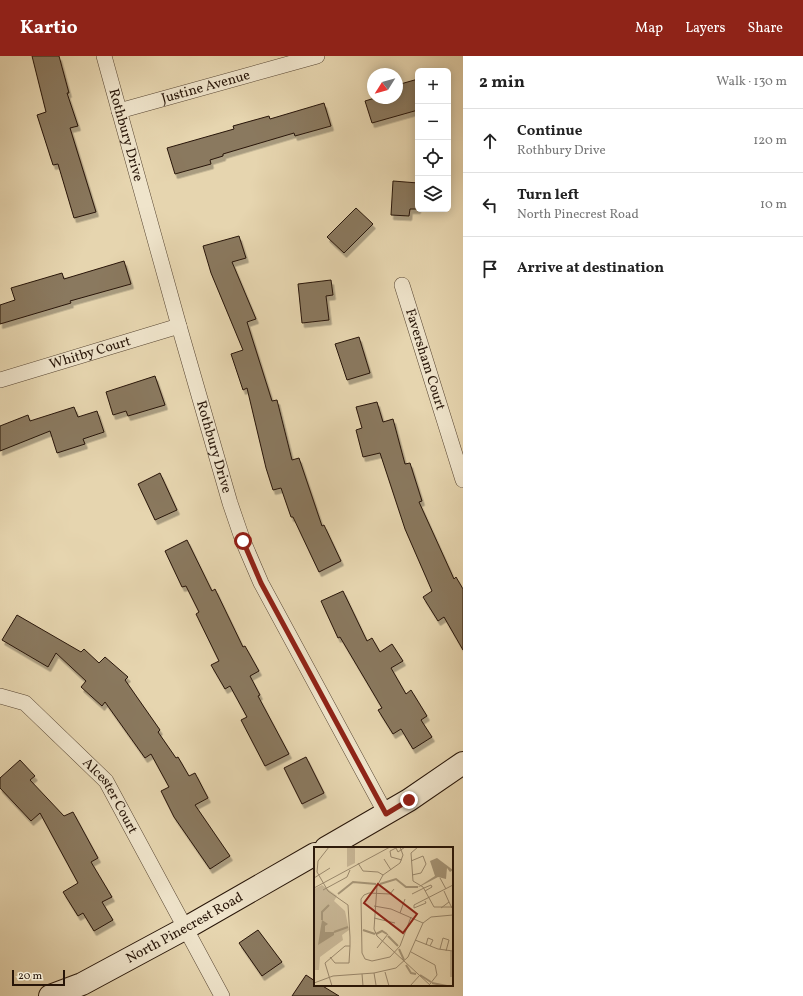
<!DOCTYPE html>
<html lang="en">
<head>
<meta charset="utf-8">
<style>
	body { margin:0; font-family:Vollkorn,serif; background:#f2f2f2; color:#222 }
	.controls { position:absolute; right:12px; top:12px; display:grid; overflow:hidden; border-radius:6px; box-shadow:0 2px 10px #0003 }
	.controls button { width:36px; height:36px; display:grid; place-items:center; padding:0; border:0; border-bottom:1px solid #e0e0e0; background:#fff; color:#222; font:20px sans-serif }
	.compass { position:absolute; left:367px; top:12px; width:36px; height:36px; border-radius:50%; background:#fff; box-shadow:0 2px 10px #0003; rotate:233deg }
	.scale { position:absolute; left:12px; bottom:10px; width:53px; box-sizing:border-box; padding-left:4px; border:2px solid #271508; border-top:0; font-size:11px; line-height:14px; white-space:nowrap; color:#271508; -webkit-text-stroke:3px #efe4cb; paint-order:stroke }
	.stop { position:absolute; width:12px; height:12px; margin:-9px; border:3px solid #8f2418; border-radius:50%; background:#fff }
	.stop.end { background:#8f2418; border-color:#fff; box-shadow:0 1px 4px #0008 }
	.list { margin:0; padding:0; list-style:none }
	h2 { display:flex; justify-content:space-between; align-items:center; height:52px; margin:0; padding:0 16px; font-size:17px }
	h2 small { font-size:13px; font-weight:400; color:#767676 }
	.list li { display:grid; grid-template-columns:26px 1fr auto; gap:12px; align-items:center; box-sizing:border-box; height:64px; padding:0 16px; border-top:1px solid #e0e0e0 }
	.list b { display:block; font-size:15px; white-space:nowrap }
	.list p { margin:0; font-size:13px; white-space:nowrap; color:#767676 }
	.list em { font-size:13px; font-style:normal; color:#767676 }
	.icon { flex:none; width:22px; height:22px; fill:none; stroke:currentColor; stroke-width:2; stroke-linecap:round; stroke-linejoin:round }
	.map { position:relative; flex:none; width:463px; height:940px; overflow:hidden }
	header { display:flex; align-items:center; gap:24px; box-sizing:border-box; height:56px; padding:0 20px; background:#8f2418; color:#fff }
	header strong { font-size:19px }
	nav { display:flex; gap:22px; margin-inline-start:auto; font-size:14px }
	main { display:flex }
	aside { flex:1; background:#fff }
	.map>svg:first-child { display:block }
	.building { fill:#8a795f; stroke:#271508; filter:url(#shadow) }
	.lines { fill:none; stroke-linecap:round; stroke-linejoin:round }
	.street-casing { stroke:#574532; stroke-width:16 }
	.secondary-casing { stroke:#271508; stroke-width:24 }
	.street { stroke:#efe4cb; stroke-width:15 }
	.secondary { stroke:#efe4cb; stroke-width:22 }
	.route { stroke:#8f2418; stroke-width:5 }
	.labels { text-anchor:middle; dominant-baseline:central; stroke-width:3; stroke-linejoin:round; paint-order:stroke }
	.street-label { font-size:14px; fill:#271508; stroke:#efe4cb }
	.inset-river { fill:none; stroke:#a59476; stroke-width:2 }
	.inset-road { fill:none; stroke:#9a886c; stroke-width:1 }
	.view { fill:#8f2418; fill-opacity:0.15; stroke:#8f2418; stroke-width:2 }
	.inset-edge { fill:none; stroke:#271508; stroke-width:2 }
</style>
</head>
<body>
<header>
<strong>Kartio</strong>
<nav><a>Map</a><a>Layers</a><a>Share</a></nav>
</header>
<main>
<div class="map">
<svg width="463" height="940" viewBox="0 0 463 940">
	<defs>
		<filter id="shadow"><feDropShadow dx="2.5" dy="4.5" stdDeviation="0" flood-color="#0004"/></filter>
	</defs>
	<rect width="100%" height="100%" fill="#e6d5af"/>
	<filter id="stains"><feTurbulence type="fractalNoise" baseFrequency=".005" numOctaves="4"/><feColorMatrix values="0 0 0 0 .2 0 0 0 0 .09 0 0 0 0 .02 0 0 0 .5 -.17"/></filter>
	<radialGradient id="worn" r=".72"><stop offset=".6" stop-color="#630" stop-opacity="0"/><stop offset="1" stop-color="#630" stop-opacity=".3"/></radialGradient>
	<g class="building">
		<polygon points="32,0 59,0 69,37 67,37 78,70 70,72 96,156 74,162 58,108 53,109 37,59 46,56"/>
		<polygon points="418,23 418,54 372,67 365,45 375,42 397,42 397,29"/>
		<polygon points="324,47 331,70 295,80 294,77 223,98 223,100 210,104 211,108 175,118 167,92 234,73 233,70 269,60 270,63"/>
		<polygon points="393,125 418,127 418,153 410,153 409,160 391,159"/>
		<polygon points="356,152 373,168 344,197 327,181"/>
		<polygon points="239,180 246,202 232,206 256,263 247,266 272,345 277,344 292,404 299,402 322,470 324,469 341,505 319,516 293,461 291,461 281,432 273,434 266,412 247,332 243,334 231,298 243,294 211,217 203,190"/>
		<polygon points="124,205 131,228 70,245 71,247 0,268 0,249 15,244 11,232 62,217 64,223"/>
		<polygon points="331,224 333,239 326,240 329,264 302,267 298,228"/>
		<polygon points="359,281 370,317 347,324 335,288"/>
		<polygon points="155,320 165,349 128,360 126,355 113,359 106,336"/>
		<polygon points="377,346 383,366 393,363 405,408 410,407 422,445 419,446 454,523 456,521 463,533 463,594 444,561 438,565 423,541 432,535 405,473 380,397 363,401 356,374 362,372 356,351"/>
		<polygon points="74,351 78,361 97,355 104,376 83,383 85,388 57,397 50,375 0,395 0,370 28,359 30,365"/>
		<polygon points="160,417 177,454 155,464 138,428"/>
		<polygon points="187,484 212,535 215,533 243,591 245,590 259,615 250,620 260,639 258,640 289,698 265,710 241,664 247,661 230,630 225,633 211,609 219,605 196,558 199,556 186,530 182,531 165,495"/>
		<polygon points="343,535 367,585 372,582 380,596 392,588 403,605 391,612 406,638 411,634 427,660 421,664 432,681 413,693 401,673 393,678 378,654 382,652 340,581 338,582 321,545"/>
		<polygon points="17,559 81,596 84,593 99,607 105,601 128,621 125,624 160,674 158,676 176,702 178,701 189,720 195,717 208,742 195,749 230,800 210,813 174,761 161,735 169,731 151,698 145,702 105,646 102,650 81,631 86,625 56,597 48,611 2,584"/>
		<polygon points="306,701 324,737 302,748 284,712"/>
		<polygon points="20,704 35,720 30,724 64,760 73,756 98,802 91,806 112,841 102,846 113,864 94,875 83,857 78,860 63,836 78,827 40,757 31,765 0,732 0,722"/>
		<polygon points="258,874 282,906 262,920 239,887"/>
		<polygon points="306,919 315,925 315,929 321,929 339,940 292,940"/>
	</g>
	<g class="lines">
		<defs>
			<g id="street">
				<path id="s1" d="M104 0 179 270 230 447 243 485 261 527 386 758"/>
				<path id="s2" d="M119 55 317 0"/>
				<path id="s3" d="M402 229 463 424"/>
				<path id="s4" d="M0 324 179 270"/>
				<path id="s5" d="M0 640 25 647 106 725 222 940"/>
			</g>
			<g id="secondary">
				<polyline points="326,792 409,744 463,707"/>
				<path id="s6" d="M50 940 82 928 186 872 315 798"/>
			</g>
		</defs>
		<use href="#street" class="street-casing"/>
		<use href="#secondary" class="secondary-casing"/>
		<use href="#street" class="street"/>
		<use href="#secondary" class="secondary"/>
	</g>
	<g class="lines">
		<polyline class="route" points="243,485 261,527 386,758 409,744"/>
	</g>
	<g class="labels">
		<g class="street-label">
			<text stroke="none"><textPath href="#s2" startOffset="90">Justine Avenue</textPath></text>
			<text stroke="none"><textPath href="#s1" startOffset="82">Rothbury Drive</textPath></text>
			<text stroke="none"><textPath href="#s4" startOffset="94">Whitby Court</textPath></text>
			<text stroke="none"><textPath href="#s3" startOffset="78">Faversham Court</textPath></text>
			<text stroke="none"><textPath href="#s1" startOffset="406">Rothbury Drive</textPath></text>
			<text stroke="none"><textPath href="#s5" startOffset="153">Alcester Court</textPath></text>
			<text stroke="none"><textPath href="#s6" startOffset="151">North Pinecrest Road</textPath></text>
		</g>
	</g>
	<g transform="translate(314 791)">
		<rect width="139" height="139" fill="#e6d5af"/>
		<path d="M33 0H41V16L33 20ZM8 38 23 49 20 54 31 64 35 83 28 88 29 93 6 110 5 123H0V42Z" fill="#c6b493"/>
		<path d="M123 11 139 23 136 25 133 21 132 32 124 30 107 39 105 40H104L121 29 116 14ZM8 73 14 77 11 79V85H20V88L4 98Z" fill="#a59476"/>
		<path class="inset-river" d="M66 37 82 32 92 40H104M24 47 39 35 62 37M8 73V65L15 58M49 83 61 87M20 85 34 80M62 87 68 84 73 87M74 89 84 99M85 102 90 113M92 118 97 126 102 127M106 128 117 135M118 136 133 139"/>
		<path class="inset-road" d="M15 0 4 14 3 25 14 44 34 58 36 90V99H31L11 116 18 139M86 0 89 8 86 16 69 28 63 39 60 82 63 89 117 139M104 0 97 6 99 34 109 40 120 60H139M70 12 77 23M88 13 77 10 76 4 82 1 84 5 91 0M97 14 109 9 112 17 107 26 98 28M44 16 49 24 64 25 69 28M0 31 16 21M126 31 132 42M0 41 76 0M110 41 117 38 118 40 111 44M80 42 76 47 55 46 50 48 47 52 48 106 51 112 58 114 76 110 86 99 97 70M9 43 33 30 36 23M130 44 135 55M98 47 110 41M111 54 112 56 100 61V58L139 38M60 59 77 62 109 76M127 61 135 55 138 61M86 66 91 52M60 71 81 76M101 93 124 102 139 104M112 98 114 91 119 93 116 99M63 101 74 87M126 102 129 91 135 93 132 104M97 105 121 118 123 128 116 137M16 110 21 116H35L36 99M71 125 75 139M60 126 62 138M48 127 49 139M137 130V104M0 136 19 129 60 126 82 121 94 110 109 76 117 70 139 68M96 139 106 128"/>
		<path class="view" d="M64 37 103 67 89 86 50 56Z"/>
		<rect width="139" height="139" class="inset-edge"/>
	</g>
	<rect width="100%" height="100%" filter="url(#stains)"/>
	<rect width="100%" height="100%" fill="url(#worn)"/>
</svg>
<div class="controls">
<button>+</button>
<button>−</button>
<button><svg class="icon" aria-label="locate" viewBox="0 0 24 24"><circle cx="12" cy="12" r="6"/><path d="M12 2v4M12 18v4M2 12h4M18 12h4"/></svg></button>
<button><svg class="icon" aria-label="layers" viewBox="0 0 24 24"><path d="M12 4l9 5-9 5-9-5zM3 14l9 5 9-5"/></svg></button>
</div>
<svg class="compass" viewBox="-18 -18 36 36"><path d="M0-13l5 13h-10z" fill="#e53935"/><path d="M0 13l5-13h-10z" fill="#767676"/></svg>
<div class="scale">20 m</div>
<div class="stop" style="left:243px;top:485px"></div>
<div class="stop end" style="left:409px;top:744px"></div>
</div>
<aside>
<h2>2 min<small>Walk · 130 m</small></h2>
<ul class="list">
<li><svg class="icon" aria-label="ahead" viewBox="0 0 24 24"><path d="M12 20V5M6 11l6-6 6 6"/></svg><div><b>Continue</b><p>Rothbury Drive</p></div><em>120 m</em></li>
<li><svg class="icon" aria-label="left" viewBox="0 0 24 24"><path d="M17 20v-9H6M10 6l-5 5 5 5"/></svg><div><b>Turn left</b><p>North Pinecrest Road</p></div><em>10 m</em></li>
<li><svg class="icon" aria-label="arrive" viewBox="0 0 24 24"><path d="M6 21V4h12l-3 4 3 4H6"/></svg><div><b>Arrive at destination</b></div></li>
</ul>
</aside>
</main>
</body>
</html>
